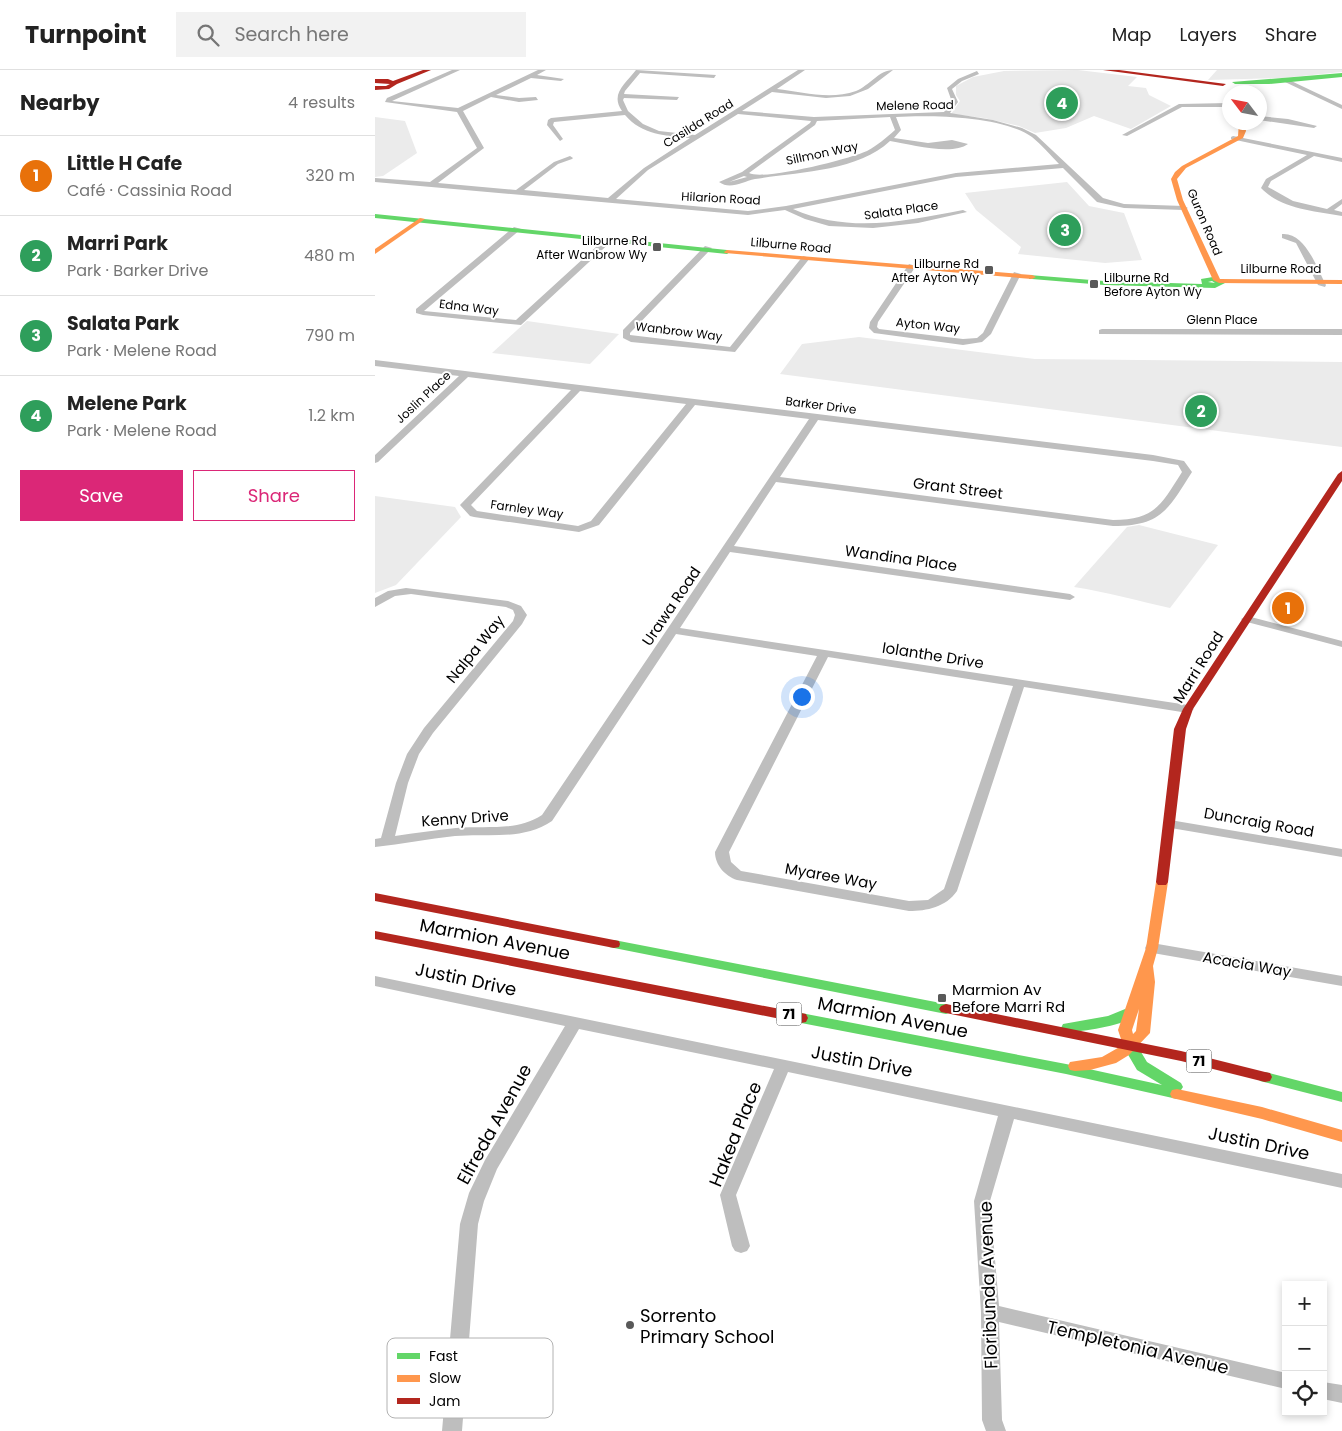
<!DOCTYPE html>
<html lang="en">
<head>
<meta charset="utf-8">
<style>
	body { margin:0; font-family:Poppins,sans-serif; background:#f2f2f2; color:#222 }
	.controls { position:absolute; right:15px; bottom:15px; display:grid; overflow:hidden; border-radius:0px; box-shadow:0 2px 8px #0003 }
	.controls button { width:45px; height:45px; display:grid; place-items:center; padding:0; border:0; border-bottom:1px solid #e0e0e0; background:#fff; color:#222; font:25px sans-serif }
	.compass { position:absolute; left:847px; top:15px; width:45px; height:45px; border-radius:50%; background:#fff; box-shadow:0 2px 8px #0003; rotate:302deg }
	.you { position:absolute; left:426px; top:626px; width:18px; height:18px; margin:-12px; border:4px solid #fff; border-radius:50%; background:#1a73e8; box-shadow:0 0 0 8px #1a73e833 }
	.badge { display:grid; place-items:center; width:32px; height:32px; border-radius:50%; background:#db2777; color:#fff; font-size:16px; font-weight:700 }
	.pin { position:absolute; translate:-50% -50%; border:2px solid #fff; box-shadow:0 1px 5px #0006 }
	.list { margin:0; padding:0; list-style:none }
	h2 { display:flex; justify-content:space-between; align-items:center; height:65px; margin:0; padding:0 20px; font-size:21px }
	h2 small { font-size:16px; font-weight:400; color:#767676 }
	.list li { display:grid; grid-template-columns:32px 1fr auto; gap:15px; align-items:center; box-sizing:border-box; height:80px; padding:0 20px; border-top:1px solid #e0e0e0 }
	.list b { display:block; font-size:19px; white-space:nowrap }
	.list p { margin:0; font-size:16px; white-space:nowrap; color:#767676 }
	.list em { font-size:16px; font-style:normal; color:#767676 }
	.actions { display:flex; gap:10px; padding:15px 20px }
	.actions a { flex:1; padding:11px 0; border:1px solid #db2777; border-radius:0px; text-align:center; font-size:18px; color:#db2777 }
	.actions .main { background:#db2777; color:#fff }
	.icon { flex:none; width:28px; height:28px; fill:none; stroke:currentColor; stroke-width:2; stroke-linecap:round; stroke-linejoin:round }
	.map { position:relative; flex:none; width:967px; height:1361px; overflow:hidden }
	header { display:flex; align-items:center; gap:30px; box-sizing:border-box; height:70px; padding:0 25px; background:#fff; border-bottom:1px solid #e0e0e0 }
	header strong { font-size:24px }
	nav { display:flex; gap:28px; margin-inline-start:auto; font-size:18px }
	.search { width:350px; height:45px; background:#f2f2f2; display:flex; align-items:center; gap:12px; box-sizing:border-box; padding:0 18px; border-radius:0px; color:#767676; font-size:19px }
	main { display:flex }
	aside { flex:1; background:#fff }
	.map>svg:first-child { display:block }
	.green { fill:#ebebeb }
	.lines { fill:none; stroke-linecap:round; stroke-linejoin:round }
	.street { fill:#bebebe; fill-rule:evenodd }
	.fast { fill:#63d668; fill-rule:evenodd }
	.slow { fill:#ff974d; fill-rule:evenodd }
	.jam { fill:#b3261e; fill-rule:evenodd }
	.poi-dot { fill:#595959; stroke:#fff; stroke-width:2 }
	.labels { text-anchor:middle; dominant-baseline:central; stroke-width:4; stroke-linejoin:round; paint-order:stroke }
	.far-street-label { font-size:12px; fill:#000; stroke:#fff }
	.far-poi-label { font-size:12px; fill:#000; stroke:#fff; text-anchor:end }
	.shield { fill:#fff; stroke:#4c4c4c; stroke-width:1 }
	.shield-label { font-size:14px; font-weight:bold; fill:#000 }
	.street-label { font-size:15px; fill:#000; stroke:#fff }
	.poi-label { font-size:15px; fill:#000; stroke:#fff; text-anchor:start }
	.near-street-label { font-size:18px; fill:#000; stroke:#fff }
	.near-poi-label { font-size:18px; fill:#000; stroke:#fff; text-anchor:start }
	.key { fill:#fff; stroke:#b2b2b2; stroke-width:1 }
	.key-label { font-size:14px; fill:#000 }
</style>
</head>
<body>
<header>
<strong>Turnpoint</strong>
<div class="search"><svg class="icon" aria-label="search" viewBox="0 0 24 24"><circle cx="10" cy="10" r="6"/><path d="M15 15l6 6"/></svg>Search here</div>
<nav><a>Map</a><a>Layers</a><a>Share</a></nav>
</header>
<main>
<aside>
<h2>Nearby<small>4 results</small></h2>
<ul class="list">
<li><span class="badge" style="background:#e8710a">1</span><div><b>Little H Cafe</b><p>Café · Cassinia Road</p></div><em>320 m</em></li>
<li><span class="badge" style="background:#2e9e5b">2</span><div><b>Marri Park</b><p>Park · Barker Drive</p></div><em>480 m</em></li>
<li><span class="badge" style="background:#2e9e5b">3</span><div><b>Salata Park</b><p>Park · Melene Road</p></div><em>790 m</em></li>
<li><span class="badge" style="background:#2e9e5b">4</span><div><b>Melene Park</b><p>Park · Melene Road</p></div><em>1.2 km</em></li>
</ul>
<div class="actions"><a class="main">Save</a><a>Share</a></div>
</aside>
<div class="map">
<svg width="967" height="1361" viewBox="0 0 967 1361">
	<rect width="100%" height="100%" fill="#fff"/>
	<g class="green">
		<polygon points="703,0 762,7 753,16 771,18 774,25 796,36 756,59 719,46 691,58 660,63 644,56 609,48 576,44 585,31 581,25 581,16 598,7 629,1"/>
		<polygon points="842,0 967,0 967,2 907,8 833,10"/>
		<polygon points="0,47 30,51 42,83 8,106 0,107"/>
		<polygon points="692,112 714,136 749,143 767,190 730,193 643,184 646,177 601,140 590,123"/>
		<polygon points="152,251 244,264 215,294 117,283"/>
		<polygon points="484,267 660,289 967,292 967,377 405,304 427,274"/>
		<polygon points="0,426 80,437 86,447 21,515 0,523"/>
		<path d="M764 455 843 475 795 538C763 531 732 522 699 517L752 457Z"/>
	</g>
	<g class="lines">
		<g class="street">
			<path d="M77 0H85L17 31 83 38 163 0H171L162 5 189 9 186 11 156 8 121 25 144 28 161 27 163 30 144 32 116 27 88 41 109 78 63 113 141 120 179 92 195 86 198 88 197 89 183 94 149 120 233 128 269 98 315 68C291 66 267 65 250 45L179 52 178 55 188 69 185 71 172 55 173 50 176 48 247 41C235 24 250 14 261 0L341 5 339 8 265 3 250 21 249 24 304 27 302 30 249 28 248 30 253 41 268 54 284 61 320 65 423 0H430L402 19C427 22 455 30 481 21 494 16 504 0 518 0L493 19 475 26 451 28 397 22 367 41 439 47 569 42 577 32 572 18 583 9 602 1 604 4 587 11 577 19 583 32 575 43 618 50 647 58 661 65 728 128 749 134 809 136 813 138 809 140 749 138 722 132 688 98 581 107 418 139C475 164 529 151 588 140L592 142 543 153 498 158 454 156 430 149 410 140 373 145 0 112V108L55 112 102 78 82 42 10 32 12 28ZM363 44 436 51 435 53 367 102 344 112C355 120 367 112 380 109 422 102 482 102 515 71 535 74 577 86 593 74L577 70 553 73 519 68 526 60 521 47C557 45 627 46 657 67 667 75 676 86 684 94L581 103 411 136 373 141 241 129 273 100ZM515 47 520 60C511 68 503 75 492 81 474 89 389 111 374 103L440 55 442 51ZM369 106 372 107 354 112Z"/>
			<polygon points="912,9 967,35 967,39 910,12"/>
			<polygon points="854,33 854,37 807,37 752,66 747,65 804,34"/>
			<polygon points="884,46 913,49 942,56 939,58 884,50"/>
			<path d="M858 66 967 88V92L939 86 896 111 893 117 918 131 952 139 967 129V134L959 140 967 142V146C940 141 906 139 886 118L891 109 932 85 856 69V67Z"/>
			<polygon points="139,157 146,159 49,241 141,250 233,166 240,168 146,255 48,245 41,243 41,239"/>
			<path d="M907 164C930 162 942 198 951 215L950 217 943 215 921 173 907 168Z"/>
			<polygon points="330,176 337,178 255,263 255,265 355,277 428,186 435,188 360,282 256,272 248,268 248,260"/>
			<polygon points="534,194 541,196 503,252 502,257 504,259 588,269 602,268 608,263 639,202 646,204 616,264 607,272 588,275 499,263 494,258 495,252"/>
			<polygon points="727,259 967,259 967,265 724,264 724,260"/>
			<path d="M0 290 778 385 809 391 817 402C793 440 786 456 738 456L401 412 359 476 695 524 700 527 695 530 355 482 305 558 813 635 819 639 813 643 649 617 582 821C571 837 552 841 534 841L362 810C350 806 340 795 340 782L442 586 301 564 177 751C147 771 114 763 80 766 53 769 27 774 0 777V769L6 768 21 713 32 684 49 658 138 551 140 545 138 540 131 537 36 524 20 526 0 537V528L13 521 31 518 133 531 146 536 152 545 147 554 58 663 44 684 33 713 20 766C40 763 61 760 81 758 111 755 141 762 167 745L434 349 320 335 224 455 204 462 99 447 95 446 85 435 196 320 93 307 3 392 0 393V385L84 306 0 296ZM205 321 311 334 216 451 203 456 102 441 96 435ZM443 350 778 391 803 395 807 402C786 435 780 450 738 450L405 407ZM453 587 638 616 569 819 553 830 534 831 366 801 356 792 354 782Z"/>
			<polygon points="872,546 967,571 967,577 868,551 866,549"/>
			<polygon points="795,750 967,779 967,787 790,757 788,754"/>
			<polygon points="777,873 967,906 967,916 772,882 770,878 772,874"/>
			<polygon points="0,906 967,1104 967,1118 639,1049 615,1131 624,1236 911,1303 911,1319 624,1252 627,1350 631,1361 611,1361 607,1350 606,1242 599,1131 623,1046 413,1002 361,1125 375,1176 372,1181 366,1183 360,1181 357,1176 345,1125 399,999 204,959 122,1099 109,1131 103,1154 87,1361 67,1361 85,1154 94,1123 110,1090 190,956 0,916"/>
			<polygon points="948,1312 967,1315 967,1333 948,1329"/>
		</g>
		<g class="fast">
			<polygon points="967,3 967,7 894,14 860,14 857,12"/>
			<polygon points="0,144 352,180 355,182 352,184 0,148"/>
			<path d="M654 205 729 211 827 214 826 209 838 207 850 213 840 218 729 215 657 209H654ZM837 211 840 213 833 212Z"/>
			<polygon points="239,870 571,934 576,936 578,939 576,942 571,944 234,877 233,874 234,871"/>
			<path d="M755 937 760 939 762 942C753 957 709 960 693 963L688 962 686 958 688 954 733 946Z"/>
			<polygon points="426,943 691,994 787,1015 762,1000 748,976 750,972 755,971 760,972 772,992 806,1013 808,1017 806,1020 809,1024 807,1028 802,1029 691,1004 421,952 419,948 421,944"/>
			<polygon points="890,1002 967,1022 967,1032 885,1011 883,1007 885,1003"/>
		</g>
		<g class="slow">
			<polygon points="864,52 870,52 871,61 868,68 811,98 802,109 808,130 845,209 967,210 967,214 844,213 838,210 802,130 796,109 800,102 807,96 863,66"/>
			<polygon points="45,148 50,149 0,184 0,179"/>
			<polygon points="352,180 657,205 661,207 657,209 350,183 349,182"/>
			<path d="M787 808 791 809 793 812 783 878 778 896 780 912 775 963 754 985 741 993 715 1000 700 1001 695 1000 693 996 695 992 727 987 748 975 743 960 771 878 781 812 783 809ZM764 939 761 961 758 964 757 960Z"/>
			<polygon points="802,1019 887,1037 967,1060 967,1072 887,1049 797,1028 795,1024 797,1020"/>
		</g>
		<g class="jam">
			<polygon points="48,0 56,0 22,14 14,19 0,20 0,16 11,16 15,14 0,13 0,9 13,9 18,11"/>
			<polygon points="728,0 744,0 851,14 848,16"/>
			<polygon points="967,401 967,411 818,639 811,659 793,812 791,815 783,815 781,812 799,659 808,639 963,404"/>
			<polygon points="0,823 239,870 244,871 245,874 244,877 239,878 0,831"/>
			<polygon points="0,861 426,943 431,944 433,948 431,952 426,953 0,869"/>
			<polygon points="571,934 806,981 890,1002 895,1003 897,1007 895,1011 890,1012 806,991 566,942 564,939 566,936"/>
		</g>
	</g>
	<g class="poi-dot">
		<rect x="277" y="172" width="10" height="10" rx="2.5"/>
		<rect x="609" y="195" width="10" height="10" rx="2.5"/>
		<rect x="714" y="209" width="10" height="10" rx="2.5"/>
		<rect x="562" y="923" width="10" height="10" rx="2.5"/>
		<circle cx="255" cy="1255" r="5"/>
	</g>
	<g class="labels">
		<g class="far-street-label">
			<text transform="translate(540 35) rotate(-1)">Melene Road</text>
			<text transform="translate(323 53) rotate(-32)">Casilda Road</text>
			<text transform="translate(447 83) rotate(-12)">Sillmon Way</text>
			<text transform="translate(346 128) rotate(3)">Hilarion Road</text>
			<text transform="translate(526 140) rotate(-8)">Salata Place</text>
			<text transform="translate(830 152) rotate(67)">Guron Road</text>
			<text transform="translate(416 175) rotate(5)">Lilburne Road</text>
			<text x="906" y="198">Lilburne Road</text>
			<text transform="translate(94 237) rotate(7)">Edna Way</text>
			<text x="847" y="249">Glenn Place</text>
			<text transform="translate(553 255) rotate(6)">Ayton Way</text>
			<text transform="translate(304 261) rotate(7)">Wanbrow Way</text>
			<text transform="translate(48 327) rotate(-43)">Joslin Place</text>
			<text transform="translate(446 335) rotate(7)">Barker Drive</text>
			<text transform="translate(152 439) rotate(8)">Farnley Way</text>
		</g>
		<g class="far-poi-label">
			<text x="272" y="170">Lilburne Rd<tspan x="272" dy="14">After Wanbrow Wy</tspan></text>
			<text x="604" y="193">Lilburne Rd<tspan x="604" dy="14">After Ayton Wy</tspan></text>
			<text x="729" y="207" text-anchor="start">Lilburne Rd<tspan x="729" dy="14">Before Ayton Wy</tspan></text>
		</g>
		<g class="shield">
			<rect x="401.5" y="932.5" width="25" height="23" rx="4"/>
			<rect x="811.5" y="979.5" width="25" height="23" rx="4"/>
		</g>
		<g class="shield-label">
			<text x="414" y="944">71</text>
			<text x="824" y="991">71</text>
		</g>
		<g class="street-label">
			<text transform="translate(583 418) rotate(7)">Grant Street</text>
			<text transform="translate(526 488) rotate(8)">Wandina Place</text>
			<text transform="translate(296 536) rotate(-56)">Urawa Road</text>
			<text transform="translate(100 579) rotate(-51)">Nalpa Way</text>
			<text transform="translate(558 585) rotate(9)">Iolanthe Drive</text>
			<text transform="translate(823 597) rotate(-58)">Marri Road</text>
			<text transform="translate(90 748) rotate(-4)">Kenny Drive</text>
			<text transform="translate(884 752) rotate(10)">Duncraig Road</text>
			<text transform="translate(456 806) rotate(10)">Myaree Way</text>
			<text transform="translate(872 894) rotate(10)">Acacia Way</text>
		</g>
		<g class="poi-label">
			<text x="577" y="919">Marmion Av<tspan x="577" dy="17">Before Marri Rd</tspan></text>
		</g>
		<g class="near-street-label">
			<text transform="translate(120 869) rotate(11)">Marmion Avenue</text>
			<text transform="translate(91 909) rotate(12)">Justin Drive</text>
			<text transform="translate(518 947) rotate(11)">Marmion Avenue</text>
			<text transform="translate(487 991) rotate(11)">Justin Drive</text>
			<text transform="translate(119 1054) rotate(-61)">Elfreda Avenue</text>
			<text transform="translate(360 1064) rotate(-68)">Hakea Place</text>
			<text transform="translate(884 1073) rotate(12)">Justin Drive</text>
			<text transform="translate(613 1215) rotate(-92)">Floribunda Avenue</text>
			<text transform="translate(763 1277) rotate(13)">Templetonia Avenue</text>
		</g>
		<g class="near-poi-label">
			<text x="265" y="1245">Sorrento<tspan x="265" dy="21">Primary School</tspan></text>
		</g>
	</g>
	<rect x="12" y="1268" width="166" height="80" rx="8" class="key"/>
	<rect x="22" y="1283" width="23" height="6" fill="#63d668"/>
	<rect x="22" y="1305" width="23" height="7" fill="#ff974d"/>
	<rect x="22" y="1328" width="23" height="6" fill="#b3261e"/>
	<g class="key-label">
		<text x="54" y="1291">Fast</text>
		<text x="54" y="1313">Slow</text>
		<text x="54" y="1336">Jam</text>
	</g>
</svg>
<div class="controls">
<button>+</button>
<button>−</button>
<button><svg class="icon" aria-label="locate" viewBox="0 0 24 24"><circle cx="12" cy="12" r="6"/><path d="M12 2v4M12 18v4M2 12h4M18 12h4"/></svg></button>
</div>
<svg class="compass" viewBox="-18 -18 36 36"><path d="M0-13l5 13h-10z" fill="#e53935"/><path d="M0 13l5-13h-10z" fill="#767676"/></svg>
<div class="you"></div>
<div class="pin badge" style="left:913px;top:538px;background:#e8710a">1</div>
<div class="pin badge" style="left:826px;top:341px;background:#2e9e5b">2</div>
<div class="pin badge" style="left:690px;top:160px;background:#2e9e5b">3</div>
<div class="pin badge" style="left:687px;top:33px;background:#2e9e5b">4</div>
</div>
</main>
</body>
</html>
